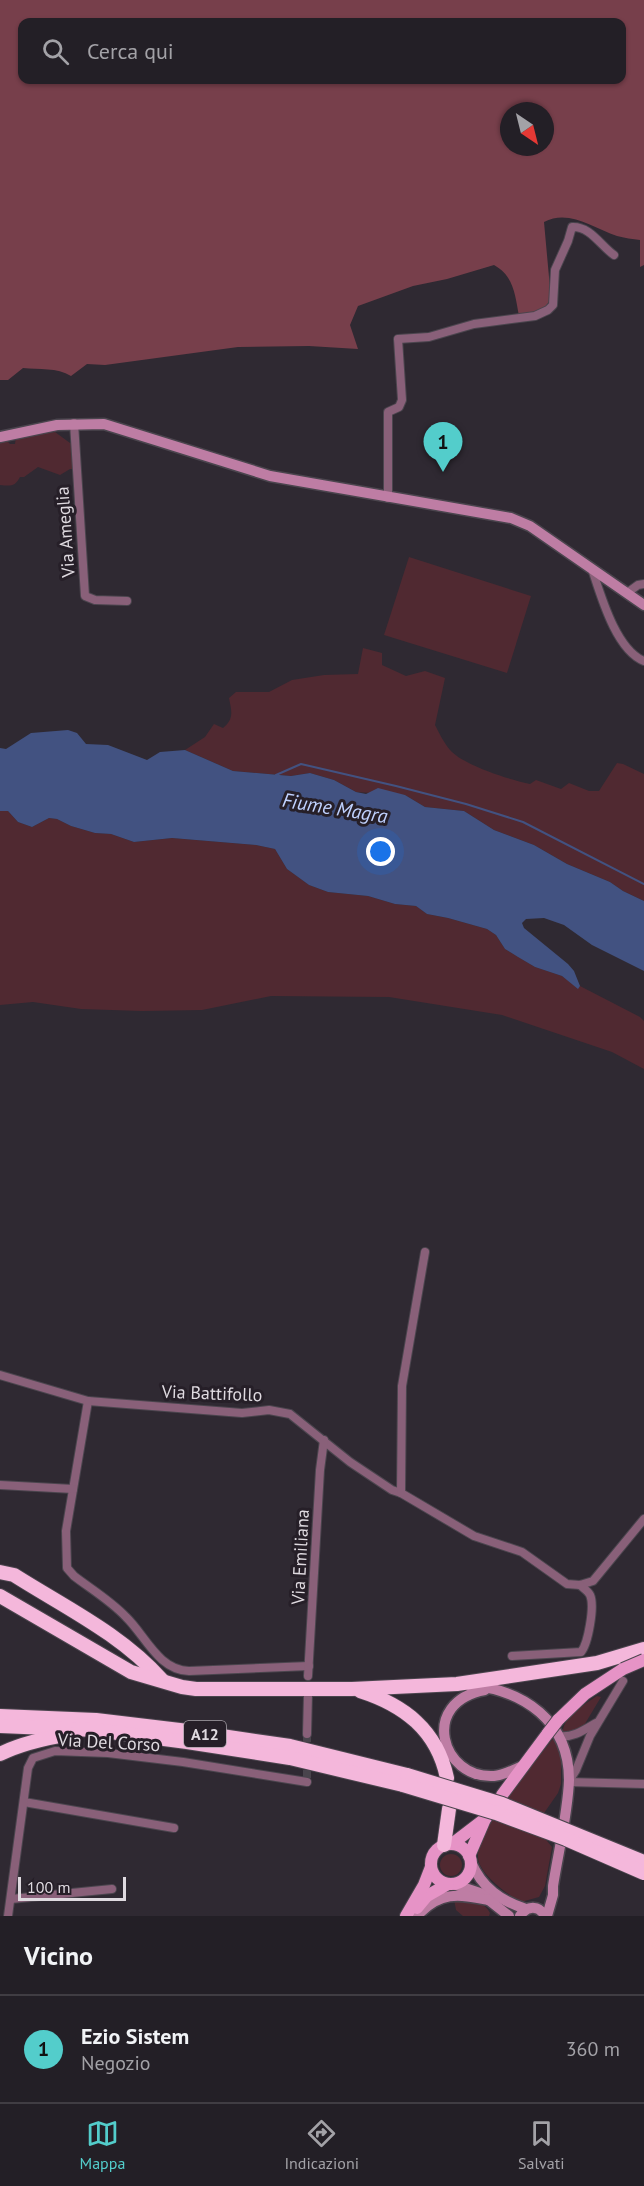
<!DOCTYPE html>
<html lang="it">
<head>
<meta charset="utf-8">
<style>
	body { margin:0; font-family:"PT Sans",sans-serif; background:#2b272e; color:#f1f3f6 }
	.compass { position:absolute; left:500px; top:102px; width:54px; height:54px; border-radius:50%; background:#231f26; box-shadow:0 2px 4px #0004; rotate:145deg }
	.scale { position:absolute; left:18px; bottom:15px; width:108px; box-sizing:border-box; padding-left:6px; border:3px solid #dfdae0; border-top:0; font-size:16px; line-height:21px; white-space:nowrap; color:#dfdae0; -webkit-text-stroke:4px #261f28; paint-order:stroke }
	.you { position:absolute; left:381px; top:852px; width:21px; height:21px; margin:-15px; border:4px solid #fff; border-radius:50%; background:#1a73e8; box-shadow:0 0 0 9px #1a73e833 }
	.badge { display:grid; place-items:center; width:39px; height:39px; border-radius:50%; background:#53cdcb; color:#111; font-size:20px; font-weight:700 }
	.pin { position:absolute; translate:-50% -50px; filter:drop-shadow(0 2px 3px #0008) }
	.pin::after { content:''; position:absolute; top:32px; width:21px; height:18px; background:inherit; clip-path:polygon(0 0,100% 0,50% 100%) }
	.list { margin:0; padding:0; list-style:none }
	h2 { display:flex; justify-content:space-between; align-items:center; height:78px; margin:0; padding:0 24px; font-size:26px }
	h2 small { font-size:20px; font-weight:400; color:#a3a2a7 }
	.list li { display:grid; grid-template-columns:39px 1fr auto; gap:18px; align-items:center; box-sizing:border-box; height:108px; padding:0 24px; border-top:2px solid #403d43 }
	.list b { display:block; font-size:22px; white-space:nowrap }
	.list p { margin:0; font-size:20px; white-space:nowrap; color:#a3a2a7 }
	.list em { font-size:20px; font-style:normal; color:#a3a2a7 }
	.icon { flex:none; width:33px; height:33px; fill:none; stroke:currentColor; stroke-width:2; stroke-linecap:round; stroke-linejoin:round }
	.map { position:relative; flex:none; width:644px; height:1916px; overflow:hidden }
	.search { position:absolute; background:#231f26; box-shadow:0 2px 4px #0004; left:18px; right:18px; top:18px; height:66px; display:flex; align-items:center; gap:15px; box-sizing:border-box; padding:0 21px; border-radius:12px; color:#a3a2a7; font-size:22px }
	.sheet { height:186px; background:#231f26 }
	nav { display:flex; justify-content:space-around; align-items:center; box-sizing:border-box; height:84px; border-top:2px solid #403d43; background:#231f26; font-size:16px; color:#a3a2a7 }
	nav a { display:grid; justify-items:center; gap:3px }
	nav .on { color:#53cdcb }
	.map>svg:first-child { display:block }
	.green { fill:#502931 }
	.forest { fill:#773f4b; fill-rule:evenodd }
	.water { fill:#425281 }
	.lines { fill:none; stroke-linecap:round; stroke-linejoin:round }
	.stream { stroke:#425281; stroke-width:2 }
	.street-tunnel { stroke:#49444c; stroke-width:8; stroke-dasharray:8 4; stroke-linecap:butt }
	.street-casing { stroke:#4b454e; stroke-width:10 }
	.secondary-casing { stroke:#4b454e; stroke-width:13 }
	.primary-casing { stroke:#4b454e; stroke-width:14 }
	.highway-casing { stroke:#4b454e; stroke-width:16 }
	.street { stroke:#896079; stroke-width:8 }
	.secondary { stroke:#be7da4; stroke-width:10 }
	.primary { stroke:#e693c6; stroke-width:12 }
	.highway { stroke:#f4b7db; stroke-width:14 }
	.primary-bridge-casing { stroke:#4b454e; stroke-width:14; stroke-linecap:butt }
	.highway-bridge-casing { stroke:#4b454e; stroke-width:16; stroke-linecap:butt }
	.primary-bridge { stroke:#e693c6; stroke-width:12 }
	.highway-bridge { stroke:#f4b7db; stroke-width:14 }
	.labels { text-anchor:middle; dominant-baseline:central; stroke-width:6; stroke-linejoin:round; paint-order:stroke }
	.shield { fill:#261f28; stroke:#a8a2a9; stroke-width:1.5 }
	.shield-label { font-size:16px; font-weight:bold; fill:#dfdae0 }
	.street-label { font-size:18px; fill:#dfdae0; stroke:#261f28 }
	.water-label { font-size:20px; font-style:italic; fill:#c0d2ff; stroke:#261f28 }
</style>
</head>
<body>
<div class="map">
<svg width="644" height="1916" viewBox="0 0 644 1916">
	<rect width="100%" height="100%" fill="#2f2932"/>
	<g class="green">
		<path d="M55 432 70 443 77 444 78 469H70L60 475 38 467 24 477H20C15 487 10 486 0 485V441L6 440 10 444H15L16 437Z"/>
		<polygon points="409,557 531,596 507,673 384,635"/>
		<path d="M363 648 382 653V665L406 676 425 671 445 678 435 725C439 733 444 743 450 750 463 765 510 780 530 784L536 780 561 789 569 783 589 791H599L617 763 623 764 644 774V901L623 891 610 882 567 864 534 845 494 830 464 811 425 807 405 795 356 792 334 780 310 773 291 776 233 771 185 750 205 737 214 724 223 728C235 719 231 709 229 698L236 692H269L292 680 324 675 358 674Z"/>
		<polygon points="4,809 8,811 18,822 32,827 49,818 57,819 71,826 95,833 111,834 134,842 172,838 256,845 275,849 287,869 309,885 328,892 368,896 395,904 416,906 427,914 448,918 487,929 496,935 505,949 535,967 562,976 578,988 580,986 640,1017 644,1021 644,1069 612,1052 502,1015 389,997 271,996 202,1010 142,1011 81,1009 33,1002 0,1005 0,811"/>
		<path d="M597 1696 601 1697 583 1727 567 1733 563 1731C564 1716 585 1704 597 1696Z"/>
		<path d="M554 1737 561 1758V1784L558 1793 542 1816V1835L552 1847 545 1886 539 1897 521 1902C508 1895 478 1873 478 1857 477 1828 536 1762 554 1737Z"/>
		<circle cx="451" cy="1865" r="11"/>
		<path d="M454 1899C467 1901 484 1900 490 1913L489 1916H463L456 1910Z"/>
	</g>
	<path class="forest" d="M0 0H644V265L640 267V240C633 239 624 238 617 236 593 228 569 209 544 222L551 299 540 314 519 316C515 295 514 276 494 265L447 279 413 286 358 306 350 325 358 349 309 346 238 347 105 365 87 364 71 376C57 367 39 370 23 368L8 380H0ZM22 22H622V80H22ZM509 111H545V147H509Z"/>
	<polygon class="water" points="68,730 77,733 86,744 108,745 147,760 160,752 185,750 233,771 291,776 310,773 334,780 356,792 366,794 378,788 405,795 425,807 464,811 494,830 534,845 567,864 610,882 623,891 644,901 644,971 592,945 564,925 544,918 526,919 522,923 524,928 568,964 574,971 580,986 578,989 562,976 535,967 518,957 505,949 496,935 487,929 448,918 427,914 416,906 395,904 368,896 328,892 309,885 287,869 275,849 256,845 172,838 134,842 111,834 95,833 71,826 57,819 49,818 32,827 18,822 8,811 0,811 0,748 6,749 31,733"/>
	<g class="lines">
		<polyline class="stream" points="276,775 301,764 396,786 466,804 523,822 644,884"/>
		<polyline class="street-tunnel" points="307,1734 307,1780"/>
		<defs>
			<g id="street">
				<polyline points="74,423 85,596 95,600 127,601"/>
				<path d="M388 498V412L399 407 402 400 398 339 429 337 474 324 535 316 548 310 553 305 555 270 568 241 572 227C590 226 600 245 614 255"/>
				<path d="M592 569C601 596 616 650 644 661"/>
				<polyline points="627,593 638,585 644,584"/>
				<polyline points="0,1375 88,1401 242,1413 269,1410 290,1414 350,1462 392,1490 401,1493 474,1536 522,1552 567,1584 580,1585 593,1581 644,1519"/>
				<path d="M88 1401 66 1531 67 1568 74 1576C91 1589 111 1601 126 1617 145 1635 158 1670 189 1671L309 1666"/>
				<polyline points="0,1485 73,1489"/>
				<polyline points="401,1493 402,1386 425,1252"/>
				<path d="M512 1656 581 1652C588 1644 595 1606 590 1595 588 1591 583 1588 580 1585"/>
				<polyline points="308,1676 320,1470 324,1440"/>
				<polyline points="307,1734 308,1694"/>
				<path d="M559 1736C573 1738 584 1730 596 1723"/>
				<polyline points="569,1781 576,1770 590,1736 623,1681"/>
				<polyline points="568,1782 644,1784"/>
				<polyline points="24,1802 174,1828"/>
				<polyline points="11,1899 112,1889"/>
				<polyline points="8,1916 28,1768 33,1758 55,1751 108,1753 183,1762 307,1782"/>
			</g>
			<g id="secondary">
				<polyline points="0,437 57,425 104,424 270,476 511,518 530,526 644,605"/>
				<path d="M469 1685C524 1690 569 1721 569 1780 568 1812 558 1854 553 1886V1895L547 1916"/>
				<path d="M485 1690C419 1702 441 1779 494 1776 505 1775 515 1769 525 1765"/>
				<path d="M471 1862C482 1888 501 1901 526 1909"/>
				<polyline points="453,1884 480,1893 509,1916"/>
				<path d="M417 1916C440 1891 457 1894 489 1900"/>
				<path d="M520 1916C527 1905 539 1905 545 1916"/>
			</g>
			<g id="primary">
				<polyline points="558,1720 585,1694 623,1669"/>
				<polyline points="502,1795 548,1733"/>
				<circle cx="451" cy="1864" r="20"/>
				<polyline points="452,1844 486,1818"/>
				<polyline points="469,1856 485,1819"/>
				<polyline points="417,1908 427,1896 448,1884"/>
				<polyline points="406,1916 424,1885 431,1867"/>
			</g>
			<g id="highway">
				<path d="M0 1572 14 1575C66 1608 121 1634 162 1680"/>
				<polyline points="0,1596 131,1672 182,1687 196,1689 352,1689 457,1684 597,1663 644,1649"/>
				<path d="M360 1691C404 1705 437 1730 447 1778"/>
				<polyline points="0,1716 96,1720 188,1731 290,1746 407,1775"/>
				<polyline points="0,1726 95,1730 187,1742 290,1758 403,1785"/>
				<path d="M0 1754C22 1743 46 1738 70 1734"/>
				<polyline points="444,1845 449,1809"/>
			</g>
		</defs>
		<use href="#street" class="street-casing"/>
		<use href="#secondary" class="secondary-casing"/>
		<use href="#primary" class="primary-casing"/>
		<use href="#highway" class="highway-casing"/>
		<use href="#street" class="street"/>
		<use href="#secondary" class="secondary"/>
		<use href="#primary" class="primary"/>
		<use href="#highway" class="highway"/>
		<defs>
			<g id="primary-bridge">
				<polyline points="623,1669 644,1660"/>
				<polyline points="548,1733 558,1720"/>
			</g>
			<g id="highway-bridge">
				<polyline points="407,1775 502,1804 644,1862"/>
				<polyline points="403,1785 496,1813 566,1839 644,1873"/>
			</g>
		</defs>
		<use href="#primary-bridge" class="primary-bridge-casing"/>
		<use href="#highway-bridge" class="highway-bridge-casing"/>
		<use href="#primary-bridge" class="primary-bridge"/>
		<use href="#highway-bridge" class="highway-bridge"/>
	</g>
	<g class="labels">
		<rect class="shield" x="184" y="1721" width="42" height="26" rx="4.5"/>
		<g class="shield-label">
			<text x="205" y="1734">A12</text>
		</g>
		<g class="street-label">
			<text transform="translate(65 532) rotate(-94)">Via Ameglia</text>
			<text transform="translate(212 1393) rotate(2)">Via Battifollo</text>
			<text transform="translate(300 1557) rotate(-87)">Via Emiliana</text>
			<text transform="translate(109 1742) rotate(3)">Via Del Corso</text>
		</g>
		<g class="water-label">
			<text transform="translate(335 808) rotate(9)">Fiume Magra</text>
		</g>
	</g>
</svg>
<svg class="compass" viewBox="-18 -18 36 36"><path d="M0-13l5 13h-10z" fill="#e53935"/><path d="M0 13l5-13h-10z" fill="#a3a2a7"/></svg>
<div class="scale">100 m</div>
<div class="you"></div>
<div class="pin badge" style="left:443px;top:472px">1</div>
<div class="search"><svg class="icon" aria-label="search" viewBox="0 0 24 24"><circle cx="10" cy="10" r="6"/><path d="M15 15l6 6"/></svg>Cerca qui</div>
</div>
<section class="sheet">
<h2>Vicino<small></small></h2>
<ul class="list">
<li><span class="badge">1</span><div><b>Ezio Sistem</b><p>Negozio</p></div><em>360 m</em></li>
</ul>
</section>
<nav>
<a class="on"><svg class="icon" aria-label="map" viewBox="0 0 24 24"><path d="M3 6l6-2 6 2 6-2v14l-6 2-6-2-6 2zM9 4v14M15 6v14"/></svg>Mappa</a>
<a><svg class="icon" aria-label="directions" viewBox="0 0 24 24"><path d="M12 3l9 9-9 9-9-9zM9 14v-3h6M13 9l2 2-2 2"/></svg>Indicazioni</a>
<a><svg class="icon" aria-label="saved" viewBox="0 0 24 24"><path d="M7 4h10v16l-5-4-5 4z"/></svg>Salvati</a>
</nav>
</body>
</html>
